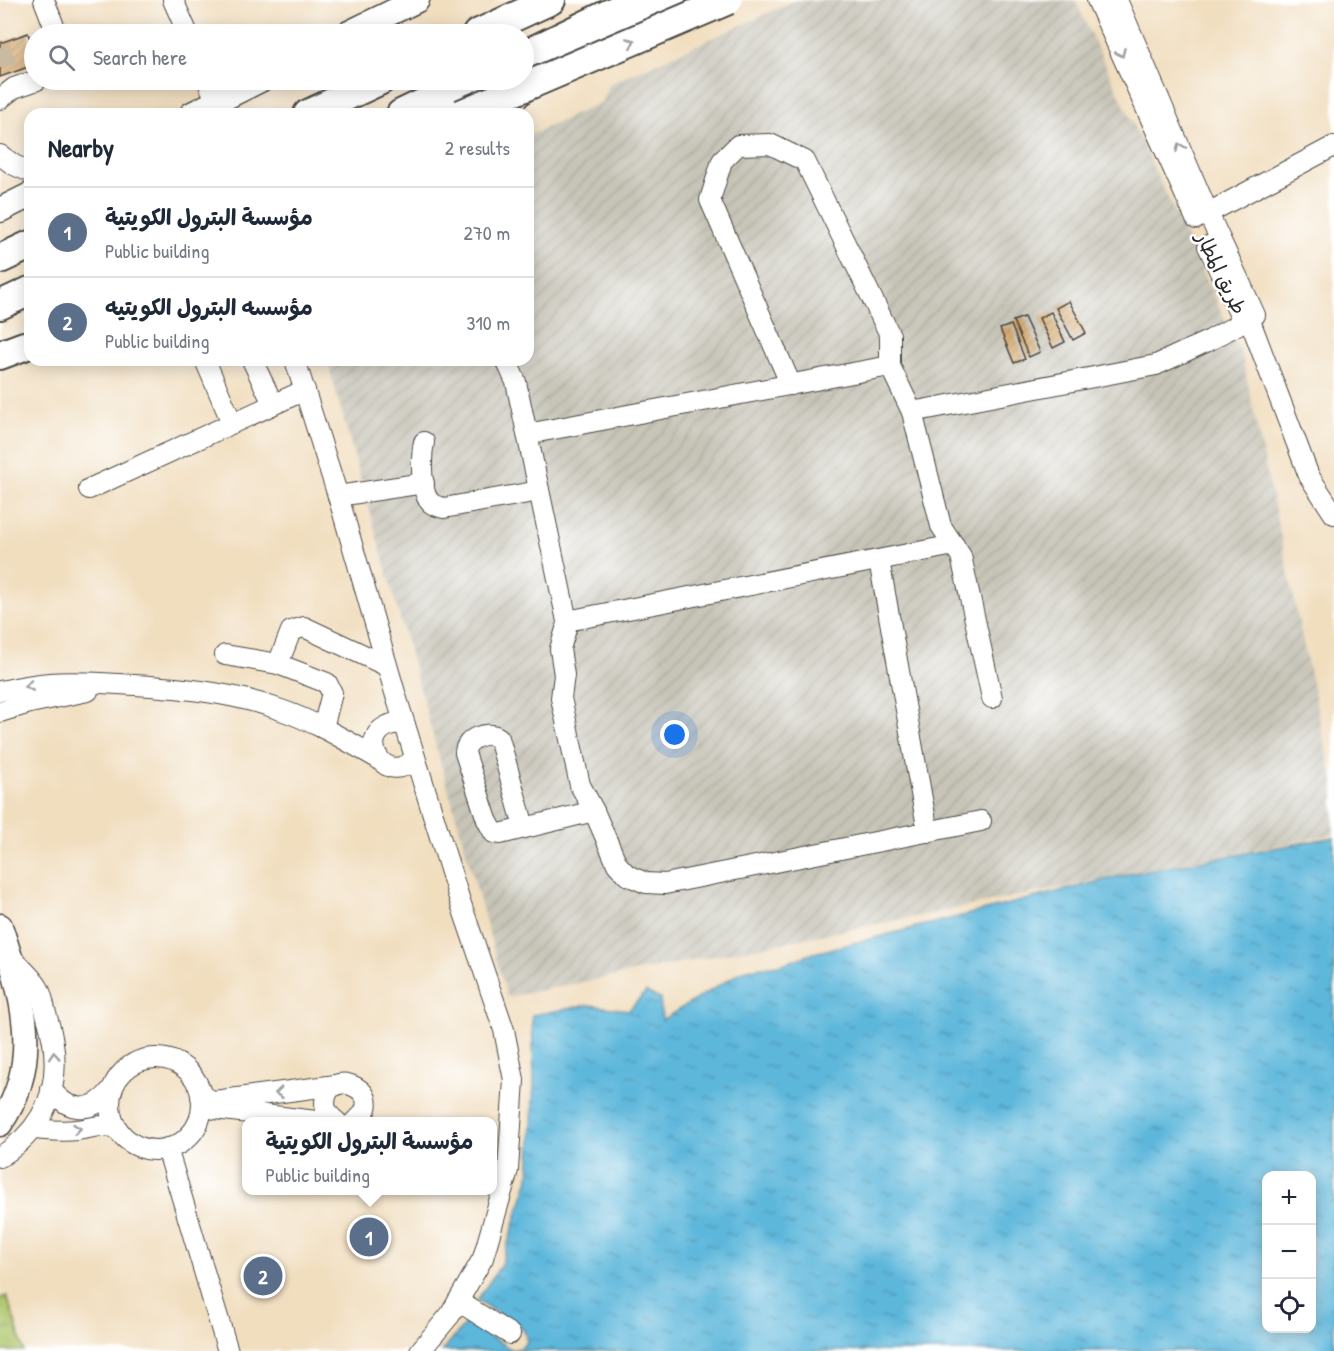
<!DOCTYPE html>
<html lang="en">
<head>
<meta charset="utf-8">
<style>
	body { margin:0; font-family:"Patrick Hand","Playpen Sans Arabic",sans-serif; background:#f2f2f3; color:#1f2937 }
	.controls { position:absolute; right:18px; bottom:18px; display:grid; overflow:hidden; border-radius:12px; box-shadow:0 3px 15px #0003 }
	.controls button { width:54px; height:54px; display:grid; place-items:center; padding:0; border:0; border-bottom:2px solid #e0e1e3; background:#fff; color:#1f2937; font:30px sans-serif }
	.you { position:absolute; left:675px; top:735px; width:21px; height:21px; margin:-15px; border:4px solid #fff; border-radius:50%; background:#1a73e8; box-shadow:0 0 0 9px #1a73e833 }
	.badge { display:grid; place-items:center; width:39px; height:39px; border-radius:50%; background:#c8321e; color:#fff; font-size:20px; font-weight:700 }
	.pin { position:absolute; translate:-50% -50%; border:3px solid #fff; box-shadow:0 2px 6px #0006 }
	.popup { position:absolute; left:242px; top:1117px; width:255px; height:78px; box-sizing:border-box; display:grid; place-content:center; border-radius:12px; background:#fff; filter:drop-shadow(0 2px 4px #0005); font-size:20px; white-space:nowrap; color:#747a83 }
	.popup b { font-size:22px; color:#1f2937 }
	.popup::after { content:''; position:absolute; left:50%; top:100%; margin-left:-12px; border:12px solid transparent; border-top-color:#fff }
	.list { margin:0; padding:0; list-style:none }
	h2 { display:flex; justify-content:space-between; align-items:center; height:78px; margin:0; padding:0 24px; font-size:26px }
	h2 small { font-size:20px; font-weight:400; color:#747a83 }
	.list li { display:grid; grid-template-columns:39px 1fr auto; gap:18px; align-items:center; box-sizing:border-box; height:90px; padding:0 24px; border-top:2px solid #e0e1e3 }
	.list b { display:block; font-size:22px; white-space:nowrap }
	.list p { margin:0; font-size:20px; white-space:nowrap; color:#747a83 }
	.list em { font-size:20px; font-style:normal; color:#747a83 }
	.icon { flex:none; width:33px; height:33px; fill:none; stroke:currentColor; stroke-width:2; stroke-linecap:round; stroke-linejoin:round }
	.map { position:relative; flex:none; width:1334px; height:1351px; overflow:hidden }
	.search { position:absolute; background:#fff; box-shadow:0 3px 15px #0003; left:24px; top:24px; width:510px; height:66px; display:flex; align-items:center; gap:15px; box-sizing:border-box; padding:0 21px; border-radius:33px; color:#747a83; font-size:22px }
	.panel { position:absolute; background:#fff; box-shadow:0 3px 15px #0003; left:24px; top:108px; width:510px; height:258px; border-radius:18px }
	.map>svg:first-child { display:block }
	.industrial { fill:url(#industrial-furrows) }
	.grass { fill:url(#grass-tufts); stroke:#6c784a; stroke-width:1.5 }
	.water { fill:url(#water-ripples); stroke:#447183; stroke-width:1.5; fill-rule:evenodd }
	.building { fill:url(#building-hatch) }
	.lines { fill:none; stroke-linecap:round; stroke-linejoin:round }
	.minor-tunnel { stroke:#c9baa1; stroke-width:20; stroke-dasharray:20 10; stroke-linecap:butt }
	.minor-casing { stroke:#494641; stroke-width:22 }
	.major-casing { stroke:#494641; stroke-width:27 }
	.highway-casing { stroke:#494641; stroke-width:32 }
	.minor { stroke:#fff; stroke-width:20 }
	.major { stroke:#fff; stroke-width:24 }
	.highway { stroke:#fff; stroke-width:28 }
	.highway-bridge-casing { stroke:#494641; stroke-width:32; stroke-linecap:butt }
	.highway-bridge { stroke:#fff; stroke-width:28 }
	.oneway { stroke:#a0a0a0 }
	.labels { text-anchor:middle; dominant-baseline:central; stroke-width:5; stroke-linejoin:round; paint-order:stroke }
	.street-label { font-size:20px; fill:#2b2b2b; stroke:#fff }
</style>
</head>
<body>
<div class="map">
<svg width="1334" height="1351" viewBox="0 0 1334 1351">
	<defs>
		<pattern id="industrial-furrows" width="10" height="10" patternUnits="userSpaceOnUse" patternTransform="scale(1.5)"><rect width="10" height="10" fill="#c7c5b8"/><path d="M-1 1l2-2M0 10L10 0M9 11l2-2" fill="none" stroke="#aba99e"/></pattern>
		<pattern id="grass-tufts" width="24" height="20" patternUnits="userSpaceOnUse" patternTransform="scale(1.5)"><rect width="24" height="20" fill="#adc469"/><path d="M3 7l-1-3M5 7V3M7 7l1-3M15 17l-1-3M17 17v-4M19 17l1-3" fill="none" stroke="#8d9f57"/></pattern>
		<pattern id="water-ripples" width="26" height="14" patternUnits="userSpaceOnUse" patternTransform="scale(1.5)"><rect width="26" height="14" fill="#5db7db"/><path d="M2 4q2-2 4 0t4 0M15 11q2-2 4 0t4 0" fill="none" stroke="#4d95b2"/></pattern>
		<pattern id="building-hatch" width="6" height="6" patternUnits="userSpaceOnUse" patternTransform="scale(1.5)"><rect width="6" height="6" fill="#d5a86a"/><path d="M-1 1l2-2M0 6l6-6M5 7l2-2" fill="none" stroke="#ad8957"/></pattern>
	</defs>
	<rect width="100%" height="100%" fill="#fff"/>
	<filter id="ink" filterUnits="userSpaceOnUse"><feTurbulence type="fractalNoise" baseFrequency=".0167" numOctaves="2"/><feDisplacementMap in="SourceGraphic" scale="12" xChannelSelector="R" yChannelSelector="G"/><feConvolveMatrix kernelMatrix="1 2 1 2 8 2 1 2 1" color-interpolation-filters="sRGB"/></filter>
	<filter id="wash" filterUnits="userSpaceOnUse"><feTurbulence type="fractalNoise" baseFrequency=".008" numOctaves="4" result="noise"/><feDisplacementMap in="SourceGraphic" scale="24" xChannelSelector="R" yChannelSelector="G"/><feGaussianBlur stdDeviation="1.35" result="paint"/><feColorMatrix in="noise" values="0 0 0 0 0 0 0 0 0 0 0 0 0 0 0 0 0 1.4 0 .05"/><feComposite in="paint" operator="in"/></filter>
	<g filter="url(#wash)">
		<rect width="100%" height="100%" fill="#f1debf"/>
		<polygon class="industrial" points="797,0 1075,0 1242,356 1332,777 1334,777 1334,834 507,997 327,360 528,360 528,136 602,102 610,84"/>
		<polygon class="grass" points="7,1296 24,1351 0,1351 0,1298"/>
		<path class="water" d="M1334 837V1351H442L467 1322 512 1350 521 1348 527 1342 524 1330 477 1300 501 1265 529 1178 534 1082 532 1015 588 1005 629 1010 646 992 660 999 662 1020 746 969 780 965 814 953 1125 875ZM1266 1176H1312V1328H1266Z"/>
		<g id="blocks">
			<g class="building">
				<polygon points="28,33 34,52 34,65 0,77 0,43"/>
				<polygon points="1069,301 1086,333 1073,340 1056,308"/>
				<polygon points="1051,312 1065,342 1053,348 1039,318"/>
				<polygon points="1024,317 1040,352 1029,357 1013,321"/>
				<polygon points="1011,325 1025,359 1014,363 1000,329"/>
			</g>
		</g>
	</g>
	<g filter="url(#ink)">
		<use href="#blocks" fill-opacity="0" stroke="#494641" stroke-width="1.5"/>
		<g class="lines">
			<polyline class="minor-tunnel" points="0,47 9,74"/>
			<defs>
				<g id="minor">
					<polyline points="44,0 57,34"/>
					<polyline points="173,0 188,34"/>
					<polyline points="1097,0 1196,219"/>
					<polyline points="207,80 217,102"/>
					<polyline points="0,99 14,88 37,80"/>
					<polyline points="0,155 14,165 30,172"/>
					<polyline points="1208,213 1334,146"/>
					<polyline points="1208,246 1243,322"/>
					<polyline points="1249,318 1309,476 1334,514"/>
					<polyline points="205,360 232,423"/>
					<polyline points="252,360 273,404"/>
					<polyline points="295,360 338,496 396,696 460,901 504,1030 514,1080 508,1170 483,1258 450,1315 420,1351"/>
					<polyline points="506,360 516,382 567,621 566,629 560,649 564,675 561,698 580,785 594,811 617,864 627,875 646,883 665,884 981,821"/>
					<polyline points="791,385 710,200 722,161 738,145 770,144 805,161 890,335 890,366 912,412 941,526 961,556 992,698"/>
					<polyline points="912,412 1156,365 1210,340 1255,315 1208,213 1117,0"/>
					<polyline points="527,434 890,366"/>
					<path d="M424 442C421 456 420 493 431 503 435 506 440 507 444 508L539 491"/>
					<polyline points="89,489 305,390"/>
					<polyline points="338,496 424,483"/>
					<polyline points="879,560 928,832"/>
					<polyline points="567,621 954,545"/>
					<polyline points="225,655 278,664 327,683 332,693 323,728"/>
					<polyline points="278,664 291,631 304,627 387,666"/>
					<path d="M0 691C16 688 33 684 50 683 73 681 96 683 118 684 173 687 229 691 281 710 316 722 347 741 379 759"/>
					<polyline points="0,712 30,703 88,691"/>
					<path d="M405 725C399 723 393 723 387 726 356 741 388 788 415 758"/>
					<path d="M524 827 499 738C488 730 465 738 465 753L487 820 494 833 500 834 594 811"/>
					<circle cx="156" cy="1104" r="46"/>
					<path d="M51 1089C69 1114 94 1113 112 1089"/>
					<polyline points="201,1096 214,1101 222,1100 336,1085"/>
					<polyline points="215,1109 325,1122"/>
					<path d="M337 1122C330 1117 325 1111 325 1103 327 1062 394 1095 354 1122"/>
					<path d="M34 1129C48 1130 62 1132 77 1130 93 1128 103 1122 118 1130"/>
					<polyline points="167,1148 228,1351"/>
					<path d="M0 1157C52 1124 65 1075 47 1017 44 1008 43 995 38 987 31 976 19 966 10 956"/>
					<polyline points="458,1301 510,1334"/>
				</g>
				<g id="major">
					<polyline points="347,34 417,0"/>
					<polyline points="192,114 260,80"/>
					<path d="M499 114C522 91 545 69 573 51 604 30 639 16 673 0"/>
					<polyline points="0,210 30,195"/>
					<path d="M0 926C22 993 44 1061 0 1124"/>
				</g>
				<g id="highway">
					<polyline points="477,34 551,0"/>
					<polyline points="524,55 637,0"/>
					<polyline points="308,114 381,80"/>
					<polyline points="401,114 472,80"/>
					<polyline points="0,259 30,245"/>
					<polyline points="0,305 30,291"/>
					<polyline points="0,355 24,346"/>
				</g>
			</defs>
			<use href="#minor" class="minor-casing"/>
			<use href="#major" class="major-casing"/>
			<use href="#highway" class="highway-casing"/>
			<use href="#minor" class="minor"/>
			<use href="#major" class="major"/>
			<use href="#highway" class="highway"/>
			<defs>
				<polyline id="highway-bridge" points="461,114 728,0"/>
			</defs>
			<use href="#highway-bridge" class="highway-bridge-casing"/>
			<use href="#highway-bridge" class="highway-bridge"/>
		</g>
		<defs><path id="oneway-chevron" d="M-2-3.5L2.5 0L-2 3.5" fill="none" stroke-width="1.6" stroke-linecap="round" stroke-linejoin="round" transform="scale(1.5)"/></defs>
		<g class="oneway">
			<use href="#oneway-chevron" transform="translate(631 42) rotate(-23)"/>
			<use href="#oneway-chevron" transform="translate(1121 53) rotate(66)"/>
			<use href="#oneway-chevron" transform="translate(1180 147) rotate(-113)"/>
			<use href="#oneway-chevron" transform="translate(29 686) rotate(170)"/>
			<use href="#oneway-chevron" transform="translate(54 1056) rotate(-94)"/>
			<use href="#oneway-chevron" transform="translate(279 1093) rotate(173)"/>
			<use href="#oneway-chevron" transform="translate(77 1129) rotate(-6)"/>
		</g>
	</g>
	<g class="labels">
		<g class="street-label">
			<text transform="translate(1222 273) rotate(64)">طريق المطار</text>
		</g>
	</g>
</svg>
<div class="controls">
<button>+</button>
<button>−</button>
<button><svg class="icon" aria-label="locate" viewBox="0 0 24 24"><circle cx="12" cy="12" r="6"/><path d="M12 2v4M12 18v4M2 12h4M18 12h4"/></svg></button>
</div>
<div class="you"></div>
<div class="pin badge" style="left:369px;top:1237px;background:#5c6f8a">1</div>
<div class="popup"><b>مؤسسة البترول الكويتية</b>Public building</div>
<div class="pin badge" style="left:263px;top:1276px;background:#5c6f8a">2</div>
<div class="search"><svg class="icon" aria-label="search" viewBox="0 0 24 24"><circle cx="10" cy="10" r="6"/><path d="M15 15l6 6"/></svg>Search here</div>
<section class="panel">
<h2>Nearby<small>2 results</small></h2>
<ul class="list">
<li><span class="badge" style="background:#5c6f8a">1</span><div><b>مؤسسة البترول الكويتية</b><p>Public building</p></div><em>270 m</em></li>
<li><span class="badge" style="background:#5c6f8a">2</span><div><b>مؤسسه البترول الكويتيه</b><p>Public building</p></div><em>310 m</em></li>
</ul>
</section>
</div>
</body>
</html>
